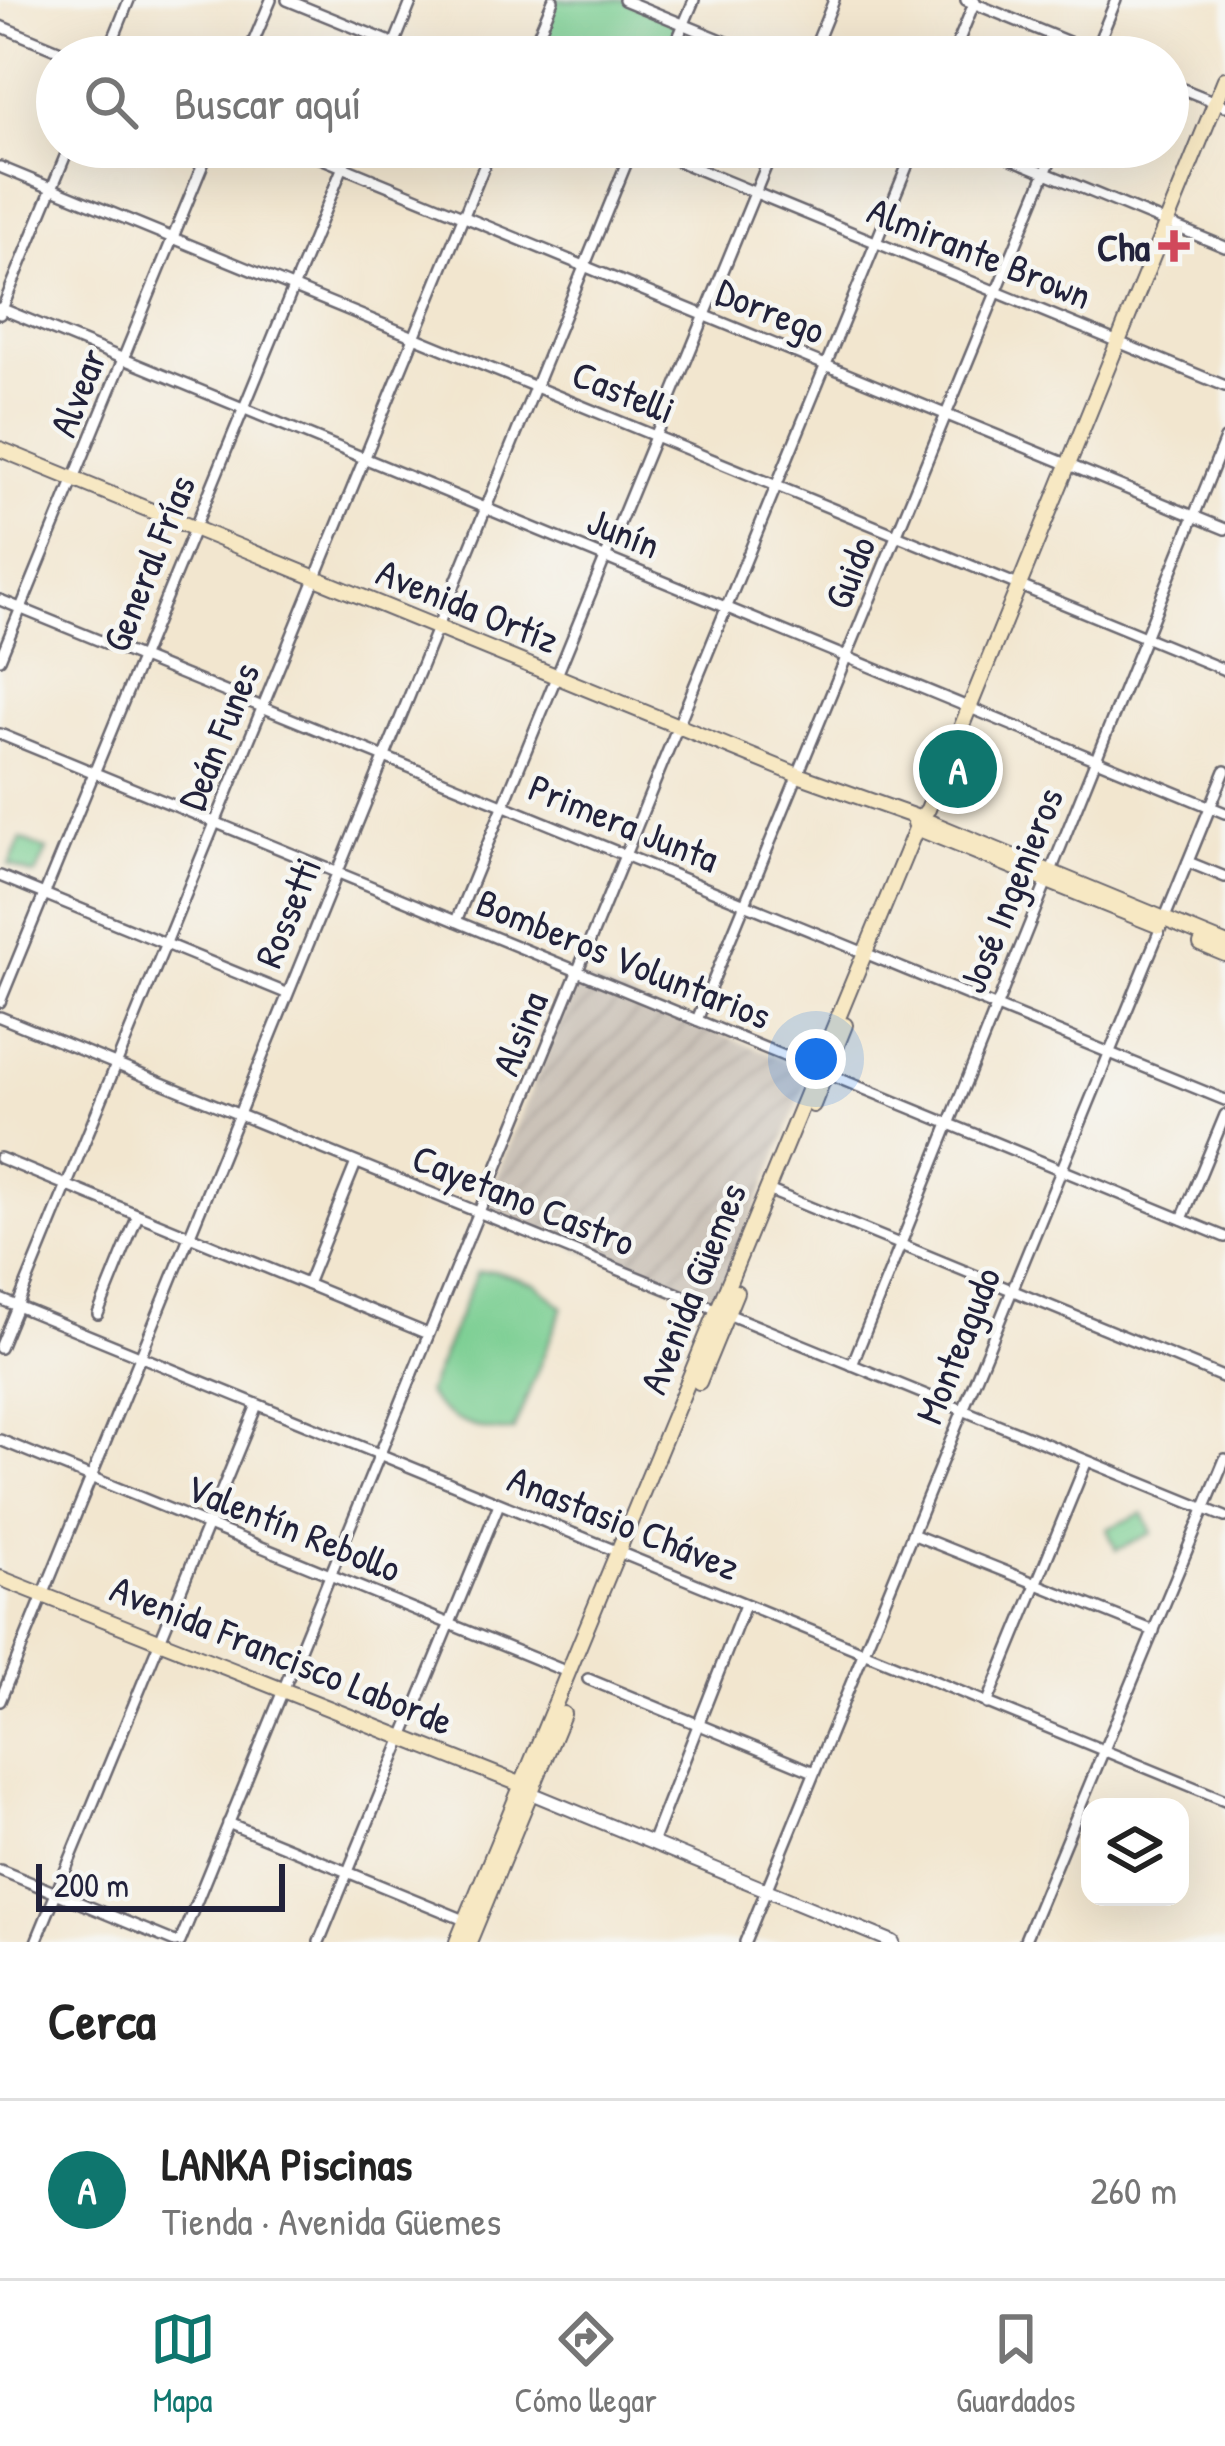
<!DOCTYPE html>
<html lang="es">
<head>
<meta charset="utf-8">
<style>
	body { margin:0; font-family:"Patrick Hand",sans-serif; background:#f6f6f6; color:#222 }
	.controls { position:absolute; right:36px; bottom:36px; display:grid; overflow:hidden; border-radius:24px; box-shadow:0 12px 48px #0002 }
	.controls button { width:108px; height:108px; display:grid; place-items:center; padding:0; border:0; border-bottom:3px solid #e0e0e0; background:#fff; color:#222; font:60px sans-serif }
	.scale { position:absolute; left:36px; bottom:30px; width:249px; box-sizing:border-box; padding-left:12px; border:6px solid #22223b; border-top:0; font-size:33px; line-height:42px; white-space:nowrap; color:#22223b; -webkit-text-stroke:9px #f6f6f2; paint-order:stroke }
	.you { position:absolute; left:816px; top:1059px; width:42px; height:42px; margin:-30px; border:9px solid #fff; border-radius:50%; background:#1a73e8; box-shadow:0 0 0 18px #1a73e833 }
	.badge { display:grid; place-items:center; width:78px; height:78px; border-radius:50%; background:#0f766e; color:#fff; font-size:39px; font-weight:700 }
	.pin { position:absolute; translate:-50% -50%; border:6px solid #fff; box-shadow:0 3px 12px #0006 }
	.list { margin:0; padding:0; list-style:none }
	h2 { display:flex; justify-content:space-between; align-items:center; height:156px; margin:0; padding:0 48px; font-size:51px }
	h2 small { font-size:39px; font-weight:400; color:#767676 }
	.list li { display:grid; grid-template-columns:78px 1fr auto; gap:36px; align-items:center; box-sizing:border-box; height:180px; padding:0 48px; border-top:3px solid #e0e0e0 }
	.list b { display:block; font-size:45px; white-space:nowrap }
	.list p { margin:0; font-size:39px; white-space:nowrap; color:#767676 }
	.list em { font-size:39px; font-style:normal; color:#767676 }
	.icon { flex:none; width:66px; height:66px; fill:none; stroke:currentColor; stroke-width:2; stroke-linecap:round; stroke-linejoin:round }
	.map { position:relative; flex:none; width:1225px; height:1942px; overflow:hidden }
	.search { position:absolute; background:#fff; box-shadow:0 12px 48px #0002; left:36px; right:36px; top:36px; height:132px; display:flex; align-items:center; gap:30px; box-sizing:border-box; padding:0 42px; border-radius:66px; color:#767676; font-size:45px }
	.sheet { height:336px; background:#fff }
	nav { display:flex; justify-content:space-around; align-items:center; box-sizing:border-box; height:168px; border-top:3px solid #e0e0e0; background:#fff; font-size:33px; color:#767676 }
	nav a { display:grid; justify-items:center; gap:6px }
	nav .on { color:#0f766e }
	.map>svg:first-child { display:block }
	.industrial { fill:url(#industrial-furrows) }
	.park { fill:#78cd90; stroke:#4d7866; stroke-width:3 }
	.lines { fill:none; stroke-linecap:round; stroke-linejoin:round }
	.minor-casing { stroke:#6b676f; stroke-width:14 }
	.tertiary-casing { stroke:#6b676f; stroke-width:16 }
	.secondary-casing { stroke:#6b676f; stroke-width:18 }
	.minor { stroke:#fff; stroke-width:9 }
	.tertiary { stroke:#fff; stroke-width:12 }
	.secondary { stroke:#f7e8c3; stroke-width:14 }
	.poi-dot { fill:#d1495b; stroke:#f6f6f2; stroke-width:4.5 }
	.labels { text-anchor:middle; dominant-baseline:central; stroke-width:9; stroke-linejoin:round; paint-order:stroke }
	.poi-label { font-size:39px; font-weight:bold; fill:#22223b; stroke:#f6f6f2; text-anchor:end }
	.street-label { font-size:39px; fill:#22223b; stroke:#f6f6f2 }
</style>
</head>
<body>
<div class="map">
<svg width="1225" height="1942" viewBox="0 0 1225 1942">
	<defs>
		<pattern id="industrial-furrows" width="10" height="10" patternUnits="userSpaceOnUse" patternTransform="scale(3)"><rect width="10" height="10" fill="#cbc2b8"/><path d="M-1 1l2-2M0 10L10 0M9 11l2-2" fill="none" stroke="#aea69f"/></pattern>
	</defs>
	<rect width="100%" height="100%" fill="#f6f6f2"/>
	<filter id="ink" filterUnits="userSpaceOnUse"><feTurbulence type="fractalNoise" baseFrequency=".00833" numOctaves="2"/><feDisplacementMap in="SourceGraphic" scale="24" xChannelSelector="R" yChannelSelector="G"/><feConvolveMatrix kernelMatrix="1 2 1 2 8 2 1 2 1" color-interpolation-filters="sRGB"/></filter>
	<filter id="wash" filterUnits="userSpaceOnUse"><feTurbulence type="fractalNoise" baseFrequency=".004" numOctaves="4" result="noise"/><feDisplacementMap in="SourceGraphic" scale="48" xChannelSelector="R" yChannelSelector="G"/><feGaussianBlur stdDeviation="2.7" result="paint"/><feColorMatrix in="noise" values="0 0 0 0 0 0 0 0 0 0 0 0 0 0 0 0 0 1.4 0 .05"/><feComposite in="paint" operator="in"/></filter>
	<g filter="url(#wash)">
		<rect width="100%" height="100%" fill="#f2e6cf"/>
		<polygon class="industrial" points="578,976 811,1071 717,1305 482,1211"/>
		<g class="park">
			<polygon points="555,0 622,0 679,24 665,57 531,57"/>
			<polygon points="21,839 47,850 37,873 33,875 9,865"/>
			<path d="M494 1271 536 1284 563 1307 513 1431C484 1434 442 1420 427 1393L477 1272Z"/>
			<polygon points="1143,1513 1152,1534 1116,1550 1107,1529"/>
		</g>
	</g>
	<g filter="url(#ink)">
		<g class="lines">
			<defs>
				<g id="minor">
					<polyline points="287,0 427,57"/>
					<polyline points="624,0 763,57"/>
					<polyline points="966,0 1105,57"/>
					<polyline points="0,26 75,57"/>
					<polyline points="1093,56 1116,0"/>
					<polyline points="106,57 129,0"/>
					<polyline points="247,57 271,0"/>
					<polyline points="389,57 412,0"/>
					<polyline points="529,57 553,0"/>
					<polyline points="670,57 694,0"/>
					<polyline points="811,57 834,0"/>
					<polyline points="952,57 975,1"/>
					<polyline points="1168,83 1225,106"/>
					<polyline points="294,147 1225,529"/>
					<polyline points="644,147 1225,386"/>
					<polyline points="983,147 1225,247"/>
					<polyline points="0,167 1225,670"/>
					<polyline points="0,308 1225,813"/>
					<polyline points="0,314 69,147"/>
					<polyline points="0,600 1225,1100"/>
					<polyline points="0,659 210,147"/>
					<polyline points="0,734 1225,1237"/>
					<polyline points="1188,862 1225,877"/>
					<polyline points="0,876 286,993"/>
					<polyline points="456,921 774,147"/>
					<polyline points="0,1002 351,147"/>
					<polyline points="0,1017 1225,1517"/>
					<polyline points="697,1020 1056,147"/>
					<polyline points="0,1158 428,1334"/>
					<polyline points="768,1190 1225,1378"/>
					<polyline points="1182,1219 1225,1115"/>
					<polyline points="307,1284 356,1163"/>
					<polyline points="0,1299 1225,1800"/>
					<polyline points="98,1314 138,1215"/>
					<polyline points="0,1348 492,147"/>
					<polyline points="852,1365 1225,439"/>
					<polyline points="0,1440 565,1671"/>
					<polyline points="912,1534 1154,1631"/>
					<polyline points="588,1679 814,1772"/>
					<polyline points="0,1701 633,147"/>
					<polyline points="987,1704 1086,1463"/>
					<polyline points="228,1823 467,1921"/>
					<polyline points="652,1843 745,1605"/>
					<polyline points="0,1870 175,1942"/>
					<polyline points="36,1942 257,1405"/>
					<polyline points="180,1942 915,147"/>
					<polyline points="319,1942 499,1504"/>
					<polyline points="745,1942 1225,771"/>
					<polyline points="1024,1942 1225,1459"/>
				</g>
				<polyline id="tertiary" points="538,1796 893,1942"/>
				<g id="secondary">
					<polyline points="0,449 798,775 927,821 1225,944"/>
					<polyline points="915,823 924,831 1159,926"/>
					<polyline points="1201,944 1225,954"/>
					<polyline points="813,1105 845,1025"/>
					<polyline points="699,1382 736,1292"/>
					<polyline points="0,1578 530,1788"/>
					<polyline points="457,1942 920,819 928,809 1225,79"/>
					<polyline points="469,1942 563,1714"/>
				</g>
			</defs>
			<use href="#minor" class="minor-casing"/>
			<use href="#tertiary" class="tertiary-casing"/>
			<use href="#secondary" class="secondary-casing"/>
			<use href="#minor" class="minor"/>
			<use href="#tertiary" class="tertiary"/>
			<use href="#secondary" class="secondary"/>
		</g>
	</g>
	<path class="poi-dot" d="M1168 228h12v12h12v12h-12v12h-12v-12h-12v-12h12z"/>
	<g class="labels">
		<g class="poi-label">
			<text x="1150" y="246">Cha</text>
		</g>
		<g class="street-label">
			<text transform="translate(980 252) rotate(22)">Almirante Brown</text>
			<text transform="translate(771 310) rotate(22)">Dorrego</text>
			<text transform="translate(624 391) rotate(22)">Castelli</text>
			<text transform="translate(77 392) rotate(-68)">Alvear</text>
			<text transform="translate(624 532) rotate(22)">Junín</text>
			<text transform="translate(148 563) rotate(-68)">General Frías</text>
			<text transform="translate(849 572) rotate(-68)">Guido</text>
			<text transform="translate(468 605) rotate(22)">Avenida Ortíz</text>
			<text transform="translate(218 736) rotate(-68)">Deán Funes</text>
			<text transform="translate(624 822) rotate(22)">Primera Junta</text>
			<text transform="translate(1010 890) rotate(-68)">José Ingenieros</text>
			<text transform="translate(287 912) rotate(-68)">Rossetti</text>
			<text transform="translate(624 958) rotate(22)">Bomberos Voluntarios</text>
			<text transform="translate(519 1033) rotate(-68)">Alsina</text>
			<text transform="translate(524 1199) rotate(22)">Cayetano Castro</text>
			<text transform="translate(692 1288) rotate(-68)">Avenida Güemes</text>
			<text transform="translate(957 1345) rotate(-68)">Monteagudo</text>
			<text transform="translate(624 1522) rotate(22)">Anastasio Chávez</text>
			<text transform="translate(294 1527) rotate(22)">Valentín Rebollo</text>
			<text transform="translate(282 1654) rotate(22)">Avenida Francisco Laborde</text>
		</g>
	</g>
</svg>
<div class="controls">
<button><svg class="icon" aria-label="layers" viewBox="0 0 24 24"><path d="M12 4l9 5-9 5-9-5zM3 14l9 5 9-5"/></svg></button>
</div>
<div class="scale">200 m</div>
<div class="you"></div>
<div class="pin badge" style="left:958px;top:769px">A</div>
<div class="search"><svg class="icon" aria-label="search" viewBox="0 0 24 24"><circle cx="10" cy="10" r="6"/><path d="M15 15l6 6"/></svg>Buscar aquí</div>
</div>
<section class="sheet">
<h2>Cerca<small></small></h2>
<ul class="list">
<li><span class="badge">A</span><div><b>LANKA Piscinas</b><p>Tienda · Avenida Güemes</p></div><em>260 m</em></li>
</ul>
</section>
<nav>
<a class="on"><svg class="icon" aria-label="map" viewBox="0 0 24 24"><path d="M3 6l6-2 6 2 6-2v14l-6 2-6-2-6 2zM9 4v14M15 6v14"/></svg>Mapa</a>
<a><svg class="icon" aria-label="directions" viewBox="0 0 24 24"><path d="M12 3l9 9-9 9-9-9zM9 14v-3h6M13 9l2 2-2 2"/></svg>Cómo llegar</a>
<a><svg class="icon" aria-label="saved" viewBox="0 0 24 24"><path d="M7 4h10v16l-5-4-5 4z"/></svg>Guardados</a>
</nav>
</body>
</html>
